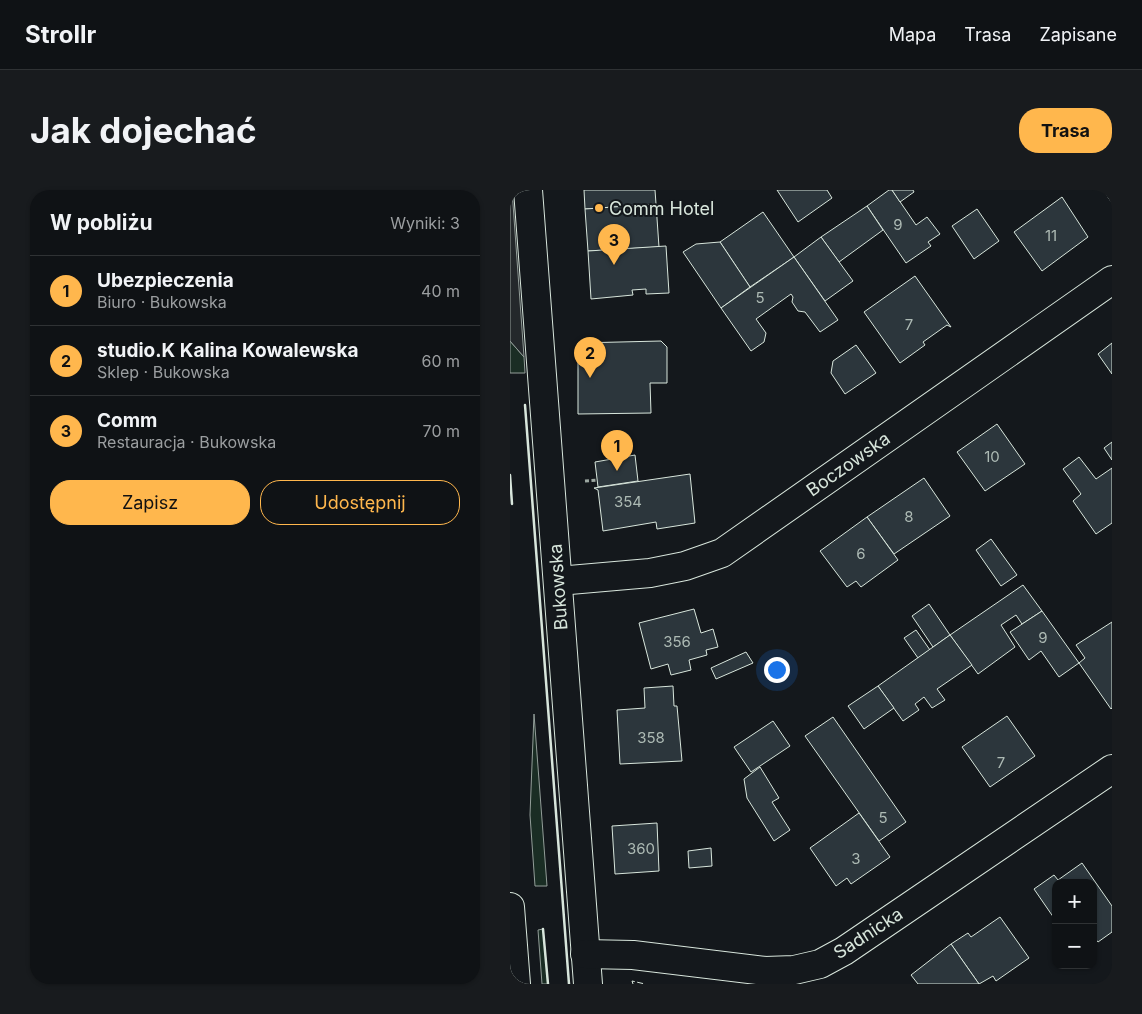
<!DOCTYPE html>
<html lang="pl">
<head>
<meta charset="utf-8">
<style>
	body { margin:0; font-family:Inter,sans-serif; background:#181b1e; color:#f1f3f6 }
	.controls { position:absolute; right:15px; bottom:15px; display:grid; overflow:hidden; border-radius:10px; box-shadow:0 1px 4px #0004 }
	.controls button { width:45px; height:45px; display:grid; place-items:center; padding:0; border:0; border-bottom:1px solid #2f3234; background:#0f1215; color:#f1f3f6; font:25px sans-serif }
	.you { position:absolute; left:266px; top:479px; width:18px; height:18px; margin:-12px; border:4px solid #fff; border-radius:50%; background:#1a73e8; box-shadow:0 0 0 8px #1a73e833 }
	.badge { display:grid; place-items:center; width:32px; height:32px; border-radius:50%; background:#ffb74d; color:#111; font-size:16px; font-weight:700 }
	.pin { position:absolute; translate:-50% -41px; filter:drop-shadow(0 1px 2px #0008) }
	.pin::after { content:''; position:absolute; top:26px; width:18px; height:15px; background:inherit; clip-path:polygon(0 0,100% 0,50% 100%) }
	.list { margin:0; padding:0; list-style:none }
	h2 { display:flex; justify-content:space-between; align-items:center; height:65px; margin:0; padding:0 20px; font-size:21px }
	h2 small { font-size:16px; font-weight:400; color:#9b9ea0 }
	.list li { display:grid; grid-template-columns:32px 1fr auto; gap:15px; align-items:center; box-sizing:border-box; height:70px; padding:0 20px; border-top:1px solid #2f3234 }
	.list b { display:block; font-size:19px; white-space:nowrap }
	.list p { margin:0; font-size:16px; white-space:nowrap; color:#9b9ea0 }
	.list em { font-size:16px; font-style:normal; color:#9b9ea0 }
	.actions { display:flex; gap:10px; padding:15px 20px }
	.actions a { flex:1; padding:11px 0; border:1px solid #ffb74d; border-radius:20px; text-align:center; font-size:18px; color:#ffb74d }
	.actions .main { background:#ffb74d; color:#111 }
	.map { position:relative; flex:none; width:602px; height:794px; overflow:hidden; border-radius:20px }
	header { display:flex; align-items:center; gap:30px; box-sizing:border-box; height:70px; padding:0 25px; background:#0f1215; border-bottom:1px solid #2f3234 }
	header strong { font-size:24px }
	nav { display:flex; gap:28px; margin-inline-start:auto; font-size:18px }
	.intro { display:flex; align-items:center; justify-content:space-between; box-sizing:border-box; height:120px; padding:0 30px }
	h1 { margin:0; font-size:35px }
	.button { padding:12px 22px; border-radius:20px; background:#ffb74d; color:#111; font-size:18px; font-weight:700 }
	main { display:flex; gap:30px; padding:0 30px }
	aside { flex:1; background:#0f1215; border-radius:20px; box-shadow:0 1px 4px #0004 }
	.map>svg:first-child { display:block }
	.green { fill:#1a2d24; stroke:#939e99 }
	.parking { fill:#24282b; stroke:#939e99 }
	.building { fill:#2c363c; stroke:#d8e6dc }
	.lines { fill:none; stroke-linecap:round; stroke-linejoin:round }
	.minor-casing { stroke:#d8e6dc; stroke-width:30 }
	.secondary-casing { stroke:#d8e6dc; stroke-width:30 }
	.path { stroke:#9da8a2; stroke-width:3; stroke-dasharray:4 2.5; stroke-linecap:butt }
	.minor { stroke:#14181c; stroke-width:28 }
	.secondary { stroke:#14181c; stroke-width:28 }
	.fence { stroke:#d8e6dc; stroke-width:1; stroke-dasharray:6 2.5; stroke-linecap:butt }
	.wall { stroke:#d8e6dc; stroke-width:2.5 }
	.poi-dot { fill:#ffb74d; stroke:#14181c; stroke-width:2 }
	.labels { text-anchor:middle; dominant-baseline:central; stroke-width:4; stroke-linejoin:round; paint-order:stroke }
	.number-label { font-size:15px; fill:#adbab4 }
	.poi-label { font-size:18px; fill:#d8e6dc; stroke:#14181c; text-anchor:start }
	.street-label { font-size:18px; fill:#d8e6dc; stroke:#14181c }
</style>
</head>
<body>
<header>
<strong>Strollr</strong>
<nav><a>Mapa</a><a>Trasa</a><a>Zapisane</a></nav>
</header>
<div class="intro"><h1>Jak dojechać</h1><a class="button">Trasa</a></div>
<main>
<aside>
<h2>W pobliżu<small>Wyniki: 3</small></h2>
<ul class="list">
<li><span class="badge">1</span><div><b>Ubezpieczenia</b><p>Biuro · Bukowska</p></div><em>40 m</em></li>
<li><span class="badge">2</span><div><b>studio.K Kalina Kowalewska</b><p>Sklep · Bukowska</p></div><em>60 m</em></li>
<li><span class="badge">3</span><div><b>Comm</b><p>Restauracja · Bukowska</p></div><em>70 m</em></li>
</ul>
<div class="actions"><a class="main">Zapisz</a><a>Udostępnij</a></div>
</aside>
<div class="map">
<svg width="602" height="794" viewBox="0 0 602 794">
	<rect width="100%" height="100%" fill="#14181c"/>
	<g class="green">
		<polygon points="0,151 14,167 15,183 0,183"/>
		<polygon points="24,524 37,696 25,696 20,625"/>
		<polygon points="33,739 38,794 32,794 28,740"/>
	</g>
	<polygon class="parking" points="0,0 2,0 14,167 0,151"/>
	<g class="building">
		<polygon points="74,0 145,0 146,14 75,19"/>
		<polygon points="267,0 317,0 322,8 288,32"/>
		<polygon points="379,0 382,0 406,35 417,27 430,44 418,52 421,56 396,73 357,16"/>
		<polygon points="382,0 403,0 404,2 390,12"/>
		<polygon points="593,0 602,0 602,13"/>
		<polygon points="552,7 578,47 532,81 504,42"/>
		<polygon points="146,14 149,57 78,61 75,19"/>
		<polygon points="357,16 373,40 329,72 311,47"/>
		<polygon points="467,19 489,51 464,69 442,36"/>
		<polygon points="253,22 284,67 240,97 210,52"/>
		<polygon points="311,47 343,91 315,111 284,67"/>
		<polygon points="210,52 240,97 211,118 173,62 186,54"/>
		<polygon points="156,56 159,103 136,104 136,99 122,100 123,105 81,109 78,61"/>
		<polygon points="284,67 328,130 310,142 295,122 288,121 282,112 283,107 281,104 246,129 256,143 254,152 241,161 211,118"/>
		<polygon points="405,86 441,137 437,135 413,152 415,155 390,173 354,122"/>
		<polygon points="151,151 157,157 157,193 140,193 141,223 68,224 68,153"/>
		<polygon points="602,153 602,184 588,164"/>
		<polygon points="346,155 366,183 335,204 321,183 323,171"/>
		<polygon points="487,234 515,274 475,301 447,262"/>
		<polygon points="602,252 602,270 594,258"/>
		<polygon points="125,265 128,291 88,297 85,272"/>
		<polygon points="569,267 586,289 602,278 602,333 586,344 563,311 571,304 553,279"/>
		<polygon points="180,284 185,333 147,339 146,332 93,341 88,300 84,298"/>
		<polygon points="414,288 440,326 384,364 357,327"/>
		<polygon points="357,327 388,370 351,397 346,391 337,397 310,361"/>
		<polygon points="481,349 507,385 491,396 466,360"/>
		<polygon points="513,395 532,421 512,434 506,425 491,435 505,457 468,484 440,445"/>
		<polygon points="419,414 440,445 423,457 402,426"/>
		<polygon points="184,419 191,443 203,439 208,457 196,460 197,465 179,470 181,480 161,485 158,474 141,479 129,433"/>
		<polygon points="532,421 569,473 549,487 531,461 519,470 500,442"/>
		<polygon points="602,432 602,518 601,519 569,473 575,468 566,455"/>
		<polygon points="406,440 420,460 408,468 394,448"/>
		<polygon points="440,445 462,475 427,499 435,510 422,518 414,507 405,514 409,520 393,531 368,496"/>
		<polygon points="236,462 243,473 206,489 201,478"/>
		<polygon points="163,496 164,516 167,516 172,571 110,574 107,520 135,518 134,498"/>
		<polygon points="368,496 384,518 354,539 338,516"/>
		<polygon points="497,526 525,566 480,597 452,557"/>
		<polygon points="323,527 396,632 369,651 295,546"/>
		<polygon points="263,531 280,556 241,582 224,557"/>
		<polygon points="250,577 269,608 262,612 280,640 264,651 237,608 234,589"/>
		<polygon points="349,623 380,667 341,694 337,688 326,696 300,658"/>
		<polygon points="147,633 149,681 105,684 102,636"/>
		<polygon points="201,658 202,676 179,678 178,661"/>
		<polygon points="572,673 602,716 602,742 588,752 583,746 583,693 546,693 546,731 524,699 544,685 548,690"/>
		<polygon points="490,727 519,768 486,791 483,786 469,794 441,754 458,743 461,747"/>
		<polygon points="441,754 469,794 408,794 401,785"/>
	</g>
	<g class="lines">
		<defs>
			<g id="minor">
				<polyline points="18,0 78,794"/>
				<polyline points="48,391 140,383 175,376 212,363 602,90"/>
				<polyline points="75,764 123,765 255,781 284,780 310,774 334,761 602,579"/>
			</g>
			<polyline id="secondary" points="0,717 6,794"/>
		</defs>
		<use href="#minor" class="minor-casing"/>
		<use href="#secondary" class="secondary-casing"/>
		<polyline class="path" points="75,291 88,290"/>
		<use href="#minor" class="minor"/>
		<use href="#secondary" class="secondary"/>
		<polyline class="fence" points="123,794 122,791 135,794"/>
		<g class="wall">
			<polyline points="15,215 59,794"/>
			<polyline points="0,285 2,314"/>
			<polyline points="33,739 38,794"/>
		</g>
	</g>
	<circle class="poi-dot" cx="89" cy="18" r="5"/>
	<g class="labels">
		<g class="number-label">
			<text x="388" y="34">9</text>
			<text x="541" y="45">11</text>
			<text x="250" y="107">5</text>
			<text x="399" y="134">7</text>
			<text x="482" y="266">10</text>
			<text x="118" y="311">354</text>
			<text x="399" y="326">8</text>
			<text x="351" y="363">6</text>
			<text x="533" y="447">9</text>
			<text x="167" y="451">356</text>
			<text x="141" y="547">358</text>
			<text x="491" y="572">7</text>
			<text x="373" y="627">5</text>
			<text x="131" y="658">360</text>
			<text x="346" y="668">3</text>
		</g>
		<g class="poi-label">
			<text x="99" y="18">Comm Hotel</text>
		</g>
		<g class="street-label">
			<text transform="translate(338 274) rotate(-35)">Boczowska</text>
			<text transform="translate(48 397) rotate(-94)">Bukowska</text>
			<text transform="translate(358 743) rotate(-33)">Sadnicka</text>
		</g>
	</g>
</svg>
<div class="controls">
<button>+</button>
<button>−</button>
</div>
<div class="you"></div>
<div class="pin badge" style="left:107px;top:281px">1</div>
<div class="pin badge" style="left:80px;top:188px">2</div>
<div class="pin badge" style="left:104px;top:75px">3</div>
</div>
</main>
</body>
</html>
